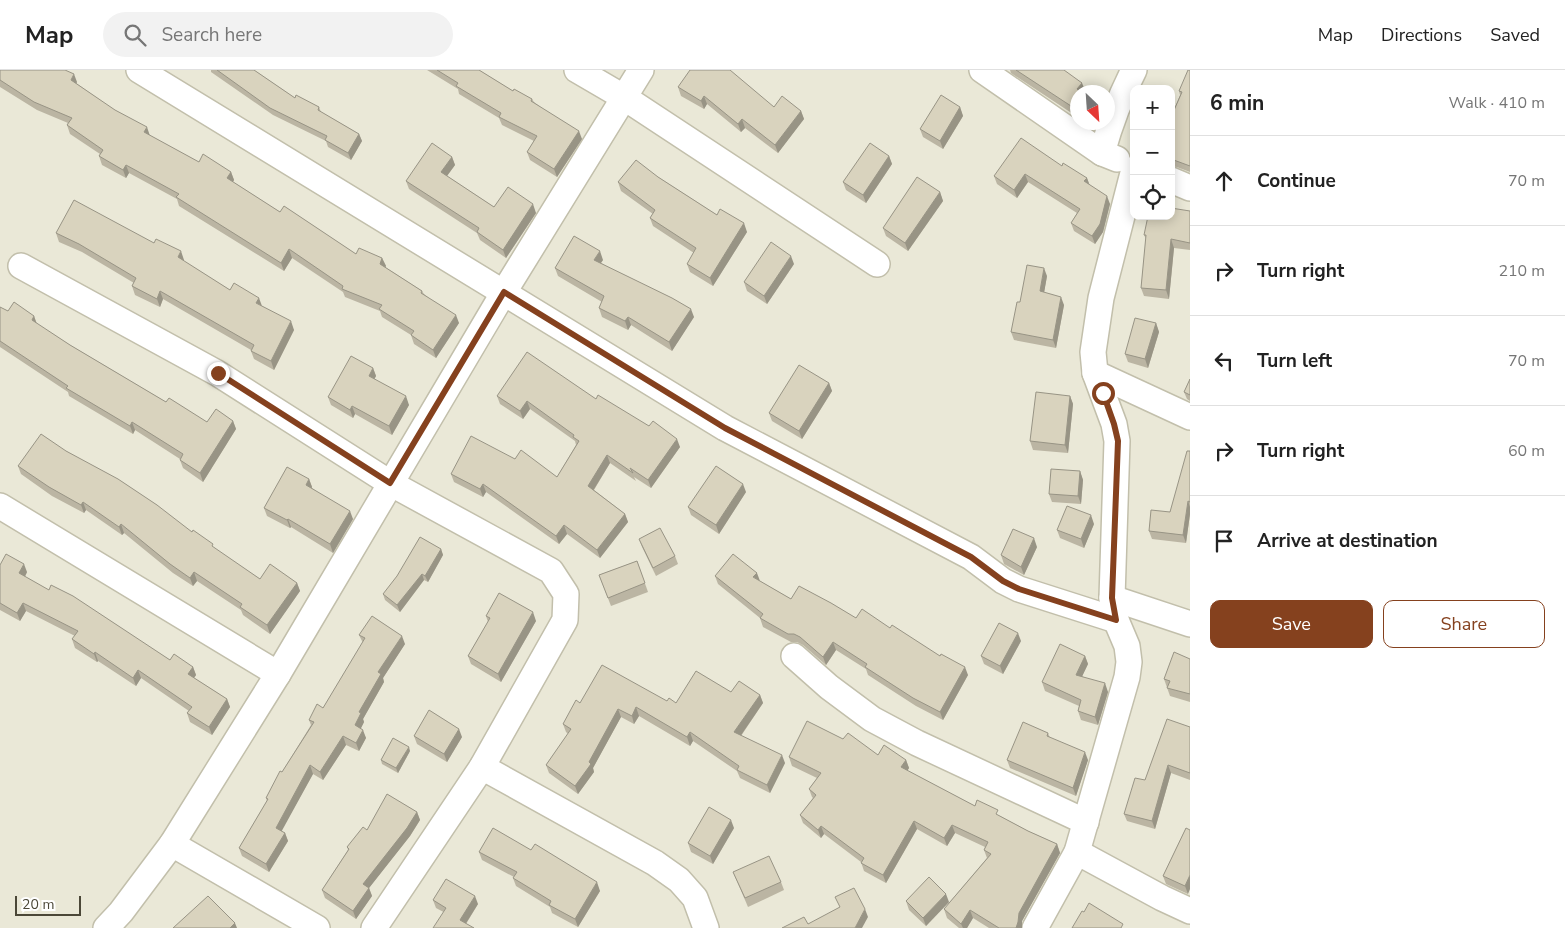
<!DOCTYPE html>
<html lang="en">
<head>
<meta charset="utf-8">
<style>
	body { margin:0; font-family:"Nunito Sans",sans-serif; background:#f2f2f2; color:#222 }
	.controls { position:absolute; right:15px; top:15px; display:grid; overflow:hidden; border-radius:10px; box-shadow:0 2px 12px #0003 }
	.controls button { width:45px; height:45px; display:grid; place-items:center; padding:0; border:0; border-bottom:1px solid #e0e0e0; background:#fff; color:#222; font:25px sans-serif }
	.compass { position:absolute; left:1070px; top:15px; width:45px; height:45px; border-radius:50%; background:#fff; box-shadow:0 2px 12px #0003; rotate:155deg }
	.scale { position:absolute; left:15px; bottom:12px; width:66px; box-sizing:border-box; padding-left:5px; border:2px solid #4b4737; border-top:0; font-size:14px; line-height:18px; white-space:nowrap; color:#4b4737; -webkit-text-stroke:4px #fff; paint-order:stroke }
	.stop { position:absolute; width:15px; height:15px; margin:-11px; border:4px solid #85411e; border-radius:50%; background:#fff }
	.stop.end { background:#85411e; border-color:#fff; box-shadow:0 1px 5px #0008 }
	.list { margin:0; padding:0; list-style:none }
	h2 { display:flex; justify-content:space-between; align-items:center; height:65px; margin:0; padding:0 20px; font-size:21px }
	h2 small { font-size:16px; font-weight:400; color:#767676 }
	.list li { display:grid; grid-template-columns:32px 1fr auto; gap:15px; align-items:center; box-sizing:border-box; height:90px; padding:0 20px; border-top:1px solid #e0e0e0 }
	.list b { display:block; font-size:19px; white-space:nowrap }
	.list em { font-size:16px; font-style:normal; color:#767676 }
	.actions { display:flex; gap:10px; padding:15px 20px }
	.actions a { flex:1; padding:11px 0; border:1px solid #85411e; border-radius:10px; text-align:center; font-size:18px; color:#85411e }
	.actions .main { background:#85411e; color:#fff }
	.icon { flex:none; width:28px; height:28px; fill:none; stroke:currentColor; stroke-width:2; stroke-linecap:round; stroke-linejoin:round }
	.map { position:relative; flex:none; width:1190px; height:858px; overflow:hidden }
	header { display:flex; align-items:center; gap:30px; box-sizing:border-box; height:70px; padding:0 25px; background:#fff; border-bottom:1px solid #e0e0e0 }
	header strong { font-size:24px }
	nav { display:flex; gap:28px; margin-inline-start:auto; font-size:18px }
	.search { width:350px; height:45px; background:#f2f2f2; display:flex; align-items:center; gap:12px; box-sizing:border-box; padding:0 18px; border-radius:28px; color:#767676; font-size:19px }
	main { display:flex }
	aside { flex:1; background:#fff }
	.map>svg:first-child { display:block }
	.residential { fill:#eae8d7; fill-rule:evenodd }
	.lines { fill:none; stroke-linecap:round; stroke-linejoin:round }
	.street-casing { stroke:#c2bfab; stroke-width:28 }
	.street { stroke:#fff; stroke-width:25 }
	.wall { fill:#bbb5a3 }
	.shaded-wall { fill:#989485 }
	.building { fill:#d9d3be; stroke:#989485 }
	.route { stroke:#85411e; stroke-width:6 }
</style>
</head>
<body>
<header>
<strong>Map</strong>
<div class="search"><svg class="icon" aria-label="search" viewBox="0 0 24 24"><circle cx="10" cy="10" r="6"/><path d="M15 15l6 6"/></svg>Search here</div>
<nav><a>Map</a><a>Directions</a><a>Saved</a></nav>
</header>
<main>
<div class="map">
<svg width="1190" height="858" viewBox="0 0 1190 858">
	<rect width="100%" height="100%" fill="#f6f5ea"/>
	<path class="residential" d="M0 0H1190V858H0ZM1134 19H1171V146H1134ZM1078 22H1108V52H1078Z"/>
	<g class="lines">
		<defs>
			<g id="street">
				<polyline points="139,0 725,358 971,487 1003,511 1019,519 1116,550"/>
				<polyline points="577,0 625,28 877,194"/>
				<polyline points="982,0 1102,83"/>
				<path d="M1117 89 1102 83C1110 54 1120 27 1134 0"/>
				<polyline points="1171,110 1190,118"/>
				<polyline points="21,196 217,303 390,413 551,501 566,524 565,550 482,697 374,858"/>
				<polyline points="1095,303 1190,347"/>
				<polyline points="0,436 278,604"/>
				<polyline points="1112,528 1190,554"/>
				<polyline points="794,586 829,617 872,649 917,673 1086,752"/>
				<polyline points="482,697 655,793 679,810 695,828 706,858"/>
				<polyline points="172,774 317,858"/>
				<polyline points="1077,782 1162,828 1190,841"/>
				<polyline points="106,858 121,842 172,774 278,604 504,222 641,0"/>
				<polyline points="1035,858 1077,782 1127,607 1129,592 1127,576 1116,550 1112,528 1117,371 1114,354 1095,303 1093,282 1101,228 1134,99"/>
			</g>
		</defs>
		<use href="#street" class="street-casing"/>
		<use href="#street" class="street"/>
	</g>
	<g class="wall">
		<polygon points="0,0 77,12 76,13 150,66 199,92 231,102 234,110 233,112 280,142 356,184 382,188 386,196 385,197 422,221 424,224 459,253 436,288 414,274 411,265 382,247 380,241 345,227 343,222 292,188 284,201 179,136 177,129 129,103 126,108 102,95 99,86 100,84 70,64 67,55 68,53 37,40 0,17"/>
		<polygon points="211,0 254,0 295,28 319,37 321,42 359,64 362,71 351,90 328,77 326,71 273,45 211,2"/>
		<polygon points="427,0 479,0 513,21 532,29 534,32 582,69 557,107 530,90 527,82 534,71 502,55 499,48 459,24 458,19"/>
		<polygon points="1010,0 1064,0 1085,20 1078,22 1073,44 1011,3"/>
		<polygon points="1190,0 1190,102 1177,97 1171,96 1171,47 1180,25 1179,21"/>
		<polygon points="678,17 774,37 801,41 804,49 778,83 745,58 741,62 707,34 704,39 681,26"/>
		<polygon points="960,37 963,46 943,79 923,67 920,59"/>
		<polygon points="889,86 892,94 866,133 846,120 843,112"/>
		<polygon points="452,87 455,95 447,106 494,137 536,143 506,188 480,170 477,163 409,119 406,111"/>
		<polygon points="1062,96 1087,108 1089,114 1110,134 1103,162 1095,174 1074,161 1071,153 1077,143 1028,112 1017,128 997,114 994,106"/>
		<polygon points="658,107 717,145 747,162 713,216 690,202 687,194 694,183 653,156 650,148 653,144 621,121 618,112"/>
		<polygon points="940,122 943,131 908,181 886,166 883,158"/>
		<polygon points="1190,141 1190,180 1174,178 1169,229 1144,226 1141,218 1146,169 1144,165"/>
		<polygon points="56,163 184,190 183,191 230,220 262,236 294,260 274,300 254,289 251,281 251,280 163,229 160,237 135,225 132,216 134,213 82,182 59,172"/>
		<polygon points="603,190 601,193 694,247 672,281 631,255 628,260 602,247 599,238 602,232 558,206 555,198"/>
		<polygon points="794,194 767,234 747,221 744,212"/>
		<polygon points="1047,206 1044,222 1064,235 1056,278 1014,270 1011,262 1020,232"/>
		<polygon points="0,237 8,241 34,246 37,254 70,275 166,332 207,352 233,351 236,359 203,412 183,398 180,390 180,389 135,360 133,364 69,326 68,322 0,277"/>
		<polygon points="1156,253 1159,262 1148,298 1128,292 1125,284"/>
		<polygon points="373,298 376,306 374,309 409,335 392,365 355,344 353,348 331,335 328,327"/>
		<polygon points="1190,309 1190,331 1187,329 1184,322"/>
		<polygon points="829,313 832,321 802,369 772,351 769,343"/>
		<polygon points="497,326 596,329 680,377 651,418 634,407 636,411 610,393 594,420 625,444 628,452 600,488 567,464 559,474 486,422 483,427 454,412 451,404 515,389 557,407 576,375 575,371 530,339 523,349 500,334"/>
		<polygon points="1070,326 1073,334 1068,383 1033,380 1030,371"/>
		<polygon points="66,381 260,509 297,513 300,521 270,564 243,545 241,540 197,511 193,516 173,503 124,463 122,465 86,440 84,443 52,426 21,404 18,396"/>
		<polygon points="1190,381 1190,444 1186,473 1152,469 1149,461 1170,442"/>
		<polygon points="1080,401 1083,410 1081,434 1052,432 1049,424"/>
		<polygon points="309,409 312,417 312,418 353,449 333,483 291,457 290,458 267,446 264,438"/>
		<polygon points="746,422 719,464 691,445 688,437"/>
		<polygon points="1094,454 1084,478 1060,468 1057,460"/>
		<polygon points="639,469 675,486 678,494 656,506 642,477"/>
		<polygon points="1037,477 1024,505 1004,494 1001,485"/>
		<polygon points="441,479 443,485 428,512 424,510 400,542 385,530 383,524"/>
		<polygon points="637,491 648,522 611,536 599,505"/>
		<polygon points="0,495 27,502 25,507 170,590 193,597 196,605 194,608 227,629 230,637 212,665 190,652 187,643 189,641 141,608 136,616 98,591 97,592 75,578 72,569 75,566 26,541 20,551 0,540"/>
		<polygon points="715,506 760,511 791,529 890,558 968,605 943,650 916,636 868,605 866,599 836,580 826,595 803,575 797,572 791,572 763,557 760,548 718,514"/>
		<polygon points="486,546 536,551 501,612 471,594 468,586 488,552"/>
		<polygon points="359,565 405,574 383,608 384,612 363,649 364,652 361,658 366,668 359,681 346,675 323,710 313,704 281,761 285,763 288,771 269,802 242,786 239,778 267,731 266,728 311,655 309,650 323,638 363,573"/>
		<polygon points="1021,571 1003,604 984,594 981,586"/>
		<polygon points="1085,586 1088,594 1082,606 1108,622 1098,655 1081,650 1078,641 1079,636 1045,621 1042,612"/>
		<polygon points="1190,589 1190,632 1170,626 1164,609"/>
		<polygon points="731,622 760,625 763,633 741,666 785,693 770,723 740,708 737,701 693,671 690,676 639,646 634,654 621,647 593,698 594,702 578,724 549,703 546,695 568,664 566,662 563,654 580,633 667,631 676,633"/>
		<polygon points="1190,657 1190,710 1171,703 1155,759 1127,751 1124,744 1145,710"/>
		<polygon points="1048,663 1050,668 1088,690 1076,726 1010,698 1007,690"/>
		<polygon points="414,666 462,667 447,692 417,674"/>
		<polygon points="843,669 878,685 906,690 909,698 907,701 975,736 1000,746 1028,761 1057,774 1060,783 1022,851 1022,858 989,858 973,848 967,858 959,858 947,848 944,839 987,788 984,780 985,777 955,763 947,776 917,759 886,813 864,801 861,792 824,764 821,768 803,753 800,745 813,728 812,727 809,719 817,708 792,696 789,687"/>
		<polygon points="410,681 398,703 382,694 381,690"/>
		<polygon points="417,742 420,750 410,766 369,818 372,826 356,849 325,828 322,820 348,780 347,777 367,760"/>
		<polygon points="734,758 713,794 691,782 688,773"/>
		<polygon points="1186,758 1188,824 1166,814 1163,806"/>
		<polygon points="479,782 600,821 578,857 552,843 550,837 516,816 513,808 514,807 482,790"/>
		<polygon points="733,802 781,812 784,820 748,837"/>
		<polygon points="433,830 478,834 466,854 436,838"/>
		<polygon points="906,831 949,832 926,856 909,840"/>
	</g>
	<g class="shaded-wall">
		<polygon points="74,4 77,12 74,18 71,10"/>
		<polygon points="1082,13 1085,20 1083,22 1078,22 1077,19"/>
		<polygon points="704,26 707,34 704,39 701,31"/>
		<polygon points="1078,26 1078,38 1073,44 1071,36"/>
		<polygon points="960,37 963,46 943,79 940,71"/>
		<polygon points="801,41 804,49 778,83 775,75"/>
		<polygon points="742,49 745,58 741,62 738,54"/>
		<polygon points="147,57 150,66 144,62"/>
		<polygon points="579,61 582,69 557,107 554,99"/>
		<polygon points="359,64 362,71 351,90 348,83"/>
		<polygon points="889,86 892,94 866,133 863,125"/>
		<polygon points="452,87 455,95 444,110 441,102"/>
		<polygon points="126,95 129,103 126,108 123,100"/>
		<polygon points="231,102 234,110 230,116 227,108"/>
		<polygon points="1025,104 1028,112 1017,128 1014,120"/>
		<polygon points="1087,108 1090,116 1084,111"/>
		<polygon points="940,122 943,131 908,181 905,173"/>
		<polygon points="1107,126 1110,134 1103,162 1095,174 1092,166"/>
		<polygon points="533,134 536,143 506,188 503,180"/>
		<polygon points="744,153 747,162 713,216 710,208"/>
		<polygon points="1171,169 1174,178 1169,229 1166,220"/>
		<polygon points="289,179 292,188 284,201 281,193"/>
		<polygon points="181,181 184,190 181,196 178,187"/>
		<polygon points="600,181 603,190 597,198 594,190"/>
		<polygon points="791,186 794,194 767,234 764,226"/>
		<polygon points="382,188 386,196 383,202 380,194"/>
		<polygon points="1044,198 1047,206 1043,229 1040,221"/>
		<polygon points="160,221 163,229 160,237 157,229"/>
		<polygon points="1061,227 1064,235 1056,278 1053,270"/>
		<polygon points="259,228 262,236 256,233"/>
		<polygon points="691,239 694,247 672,281 669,272"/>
		<polygon points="456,245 459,253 436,288 433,280"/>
		<polygon points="34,246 37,255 32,250"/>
		<polygon points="628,247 631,255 628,260 625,251"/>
		<polygon points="291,251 294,260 274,300 271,291"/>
		<polygon points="1156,253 1159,262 1148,298 1145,289"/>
		<polygon points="373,298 376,306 372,314 369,306"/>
		<polygon points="829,313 832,321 802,369 799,361"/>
		<polygon points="406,326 409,335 392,365 389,356"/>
		<polygon points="1070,326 1073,334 1068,383 1065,375"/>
		<polygon points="527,331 530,339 523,349 520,341"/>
		<polygon points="352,336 355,344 353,348 350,340"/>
		<polygon points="233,351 236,359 203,412 200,403"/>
		<polygon points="132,352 135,360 133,364 130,356"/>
		<polygon points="677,369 680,377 651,418 648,410"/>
		<polygon points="607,385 610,393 591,424 588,416"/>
		<polygon points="1080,401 1083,410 1081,434 1078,426"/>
		<polygon points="309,409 312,417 309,423 306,415"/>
		<polygon points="483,414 486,422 483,427 480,419"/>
		<polygon points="743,414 746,422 719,464 716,455"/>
		<polygon points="1188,431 1190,437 1190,444 1186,473 1183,465"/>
		<polygon points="83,432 86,440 84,443 81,435"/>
		<polygon points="350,441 353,449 333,483 330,474"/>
		<polygon points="625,444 628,452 600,488 597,480"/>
		<polygon points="1091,445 1094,454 1084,478 1081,469"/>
		<polygon points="288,449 291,457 290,458 287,450"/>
		<polygon points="121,454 124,463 122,465 119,457"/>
		<polygon points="564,455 567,464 559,474 556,466"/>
		<polygon points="1034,468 1037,477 1024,505 1021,497"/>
		<polygon points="441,479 443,485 428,512 425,506"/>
		<polygon points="24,494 27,502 22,512 19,503"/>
		<polygon points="194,502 197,511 193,516 190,508"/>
		<polygon points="757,503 760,511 753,507"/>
		<polygon points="422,504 424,510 400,542 397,535"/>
		<polygon points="297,513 300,521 270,564 267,555"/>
		<polygon points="23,533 26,541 20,551 17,543"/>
		<polygon points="533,542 536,551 501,612 498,604"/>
		<polygon points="1018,563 1021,571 1003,604 1000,596"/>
		<polygon points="402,566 405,574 383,608 384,612 363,649 364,652 358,664 355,655 359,642 378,602"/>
		<polygon points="833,572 836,580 826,595 823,587"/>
		<polygon points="95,582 98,591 97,592 94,584"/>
		<polygon points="1085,586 1088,594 1079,613 1076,605"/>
		<polygon points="193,597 196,605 191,612 188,604"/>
		<polygon points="965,597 968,605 943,650 940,642"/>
		<polygon points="138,600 141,608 136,616 133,608"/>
		<polygon points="1105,613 1108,622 1098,655 1095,647"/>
		<polygon points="760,625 763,633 737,671 734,662"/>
		<polygon points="227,629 230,637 212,665 209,657"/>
		<polygon points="636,637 639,646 634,654 632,646"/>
		<polygon points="618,639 621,647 593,698 594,702 578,724 575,716"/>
		<polygon points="459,659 462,667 447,692 444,684"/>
		<polygon points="363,660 366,668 359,681 356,673"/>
		<polygon points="690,662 693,671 690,676 687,667"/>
		<polygon points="343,666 346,675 323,710 320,702"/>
		<polygon points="409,677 410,681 398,703 396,698"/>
		<polygon points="1085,682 1088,690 1076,726 1073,718"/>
		<polygon points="782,685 785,693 770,723 767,715"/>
		<polygon points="906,690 909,698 904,706 901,697"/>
		<polygon points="310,695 313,704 279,766 276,758"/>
		<polygon points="1168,695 1171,703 1155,759 1152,751"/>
		<polygon points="417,742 420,750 410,766 369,818 372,826 356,849 353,841 363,814"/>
		<polygon points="731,750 734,758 713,794 710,786"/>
		<polygon points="914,751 917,759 886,813 883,805"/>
		<polygon points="952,755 955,763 947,776 944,768"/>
		<polygon points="821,756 824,764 821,768 818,760"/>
		<polygon points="285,763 288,771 269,802 266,794"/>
		<polygon points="1057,774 1060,783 1022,851 1022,858 1016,858 1019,843"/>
		<polygon points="1190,805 1190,819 1188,824 1185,816"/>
		<polygon points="597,812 600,821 578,857 575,849"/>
		<polygon points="946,824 949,832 926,856 923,848"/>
		<polygon points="475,826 478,834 463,858 460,850"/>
		<polygon points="865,839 868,847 862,858 855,858"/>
		<polygon points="970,840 973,848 967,858 963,858 961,854"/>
		<polygon points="235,853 237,858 230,858"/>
	</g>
	<g class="building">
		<polygon points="0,0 65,0 74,4 71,10 115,40 147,57 144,62 199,92 203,84 231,102 227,108 280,142 284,136 356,184 359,178 382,188 380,194 422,221 421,223 456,245 433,280 411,265 414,261 379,239 382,235 342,219 343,216 289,179 281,193 176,127 179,124 126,95 123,100 99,86 103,80 67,55 72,48 34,32 0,10"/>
		<polygon points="217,0 254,0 295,28 296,25 319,37 318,40 359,64 348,83 325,70 327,66 270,38"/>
		<polygon points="437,0 479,0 513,21 514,19 532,29 531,31 579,61 554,99 527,82 537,66 499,47 501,43 456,16 458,13"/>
		<polygon points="690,0 730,0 774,37 782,26 801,41 775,75 742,49 738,54 704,26 701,31 678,17"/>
		<polygon points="1016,0 1064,0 1082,13 1077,19 1081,22 1078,22 1078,26 1071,36"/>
		<polygon points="1188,0 1190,0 1190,96 1171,89 1171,47 1182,22 1179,21"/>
		<polygon points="941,25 960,37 940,71 920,59"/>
		<polygon points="1021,68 1062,96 1063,93 1087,108 1084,111 1107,126 1100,154 1092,166 1071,153 1080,139 1025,104 1014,120 994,106"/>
		<polygon points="432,73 452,87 441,102 494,137 508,117 533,134 503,180 477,162 479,158 406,111"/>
		<polygon points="870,73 889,86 863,125 843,112"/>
		<polygon points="636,90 658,107 717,145 720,139 744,153 710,208 687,194 696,178 650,148 655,140 618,112"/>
		<polygon points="917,107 940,122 905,173 883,158"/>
		<polygon points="74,130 154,173 156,169 181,181 178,187 230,220 234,213 259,228 256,233 291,251 271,291 251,281 254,275 160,221 157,229 132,216 136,208 79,174 56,163"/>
		<polygon points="1171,138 1190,141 1190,173 1171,169 1166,220 1141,218 1146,165 1144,165 1148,146 1171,146"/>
		<polygon points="574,166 600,181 594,190 672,228 691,239 669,272 628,247 625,251 599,238 604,226 555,198"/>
		<polygon points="771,172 791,186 764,226 744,212"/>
		<polygon points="1027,195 1044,198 1040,221 1061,227 1053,270 1011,262 1017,232 1020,232"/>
		<polygon points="14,232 34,246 32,250 70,275 166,332 169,328 207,352 216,339 233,351 200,403 180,390 183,384 132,352 130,356 66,318 68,316 0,271 0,237 8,241"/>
		<polygon points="1135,248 1156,253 1145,289 1125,284"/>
		<polygon points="527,282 596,329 598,325 649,356 653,351 677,369 648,410 630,398 633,403 607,385 588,416 625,444 597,480 564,455 556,466 483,414 480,419 451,404 471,366 515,389 521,380 557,407 579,371 573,367 574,365 527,331 520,341 497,326"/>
		<polygon points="351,286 373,298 369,306 406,326 389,356 352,336 350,340 328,327"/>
		<polygon points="799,295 829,313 799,361 769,343"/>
		<polygon points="1190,309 1190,325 1184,322"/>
		<polygon points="1036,322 1070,326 1065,375 1030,371"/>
		<polygon points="41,364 66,381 118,409 157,435 192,462 193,460 213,474 212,476 260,509 270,494 297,513 267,555 240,537 242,534 194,502 190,508 170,494 121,454 119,457 83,432 81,435 49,417 18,396"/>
		<polygon points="1187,381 1190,381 1190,432 1188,431 1183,465 1149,461 1151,440 1170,442"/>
		<polygon points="716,396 743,414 716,455 688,437"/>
		<polygon points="287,397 309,409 306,415 350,441 330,474 288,449 287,450 264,438"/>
		<polygon points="1051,399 1080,401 1078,426 1049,424"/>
		<polygon points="1067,436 1091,445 1081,469 1057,460"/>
		<polygon points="660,458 675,486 653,498 639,469"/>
		<polygon points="1013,459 1034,468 1021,497 1001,485"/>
		<polygon points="420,467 441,479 425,506 422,504 397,535 383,524 397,506"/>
		<polygon points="6,484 24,494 19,503 49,520 51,515 73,526 170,590 174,584 193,597 188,604 227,629 209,657 187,643 192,637 138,600 133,608 95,582 94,584 72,569 78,561 23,533 17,543 0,533 0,495"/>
		<polygon points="733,484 757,503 753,507 791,529 799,516 831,533 856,548 862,539 890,558 892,555 940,586 941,584 965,597 940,642 913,628 865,597 867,594 833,572 823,587 800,567 794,564 788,564 760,548 763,544 715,506"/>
		<polygon points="637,491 645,513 608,528 599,505"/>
		<polygon points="499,523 533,542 498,604 468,586 490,548 486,546"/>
		<polygon points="372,546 402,566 378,602 381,604 359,642 361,643 355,655 363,660 356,673 343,666 320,702 310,695 276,758 285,763 266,794 239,778 268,729 266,728 280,701 282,702 314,652 309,650 317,634 323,638 365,568 359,565"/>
		<polygon points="999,553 1018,563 1000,596 981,586"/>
		<polygon points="1060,574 1085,586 1076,605 1105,613 1095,647 1078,641 1081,630 1042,612"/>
		<polygon points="1174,582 1190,589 1190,624 1167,618 1170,611 1164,609"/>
		<polygon points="602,595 667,631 669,628 676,633 696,601 731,622 739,611 760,625 734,662 782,685 767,715 737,700 739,696 690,662 687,667 636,637 632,646 618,639 589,692 591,694 575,716 546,695 571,659 563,654 576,630 580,633"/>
		<polygon points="429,640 459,659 444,684 414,666"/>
		<polygon points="1167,649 1190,657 1190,703 1168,695 1152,751 1124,744 1135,708 1145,710"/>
		<polygon points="807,651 843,669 848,663 878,685 884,675 906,690 901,697 975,736 977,730 998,740 996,744 1028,761 1057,774 1019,843 1018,852 1016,858 999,858 970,840 961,854 944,839 991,784 984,780 988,772 952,755 944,768 914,751 883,805 861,793 864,788 821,756 818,760 800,745 816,725 809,719 821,703 789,687"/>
		<polygon points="1023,652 1048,663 1047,666 1085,682 1073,718 1007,690"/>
		<polygon points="393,668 409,677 396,698 381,690"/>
		<polygon points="387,724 417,742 407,758 363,814 369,818 353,841 322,820 349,779 347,777 363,757 367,760"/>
		<polygon points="709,737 731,750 710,786 688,773"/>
		<polygon points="493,758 531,780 535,774 597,812 575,849 549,835 551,831 513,808 517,802 479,782"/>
		<polygon points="1186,758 1190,760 1190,805 1185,816 1163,806"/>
		<polygon points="769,786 781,812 745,828 733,802"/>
		<polygon points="929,807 946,824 923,848 906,831"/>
		<polygon points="446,809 475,826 460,850 474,858 433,858 446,838 433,830"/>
		<polygon points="854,818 865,839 855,858 782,858 804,847 808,854 840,837 835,827"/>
		<polygon points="208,826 235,853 230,858 173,858"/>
		<polygon points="1089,833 1123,854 1121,858 1072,858 1082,841 1084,842"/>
	</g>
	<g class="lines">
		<polyline class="route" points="218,303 390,413 504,222 725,358 971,487 1003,511 1019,519 1116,550 1112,528 1118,371 1114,354 1103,323"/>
	</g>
</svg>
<div class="controls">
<button>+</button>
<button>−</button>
<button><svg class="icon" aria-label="locate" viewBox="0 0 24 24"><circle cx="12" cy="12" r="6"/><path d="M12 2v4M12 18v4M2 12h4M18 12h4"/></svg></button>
</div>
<svg class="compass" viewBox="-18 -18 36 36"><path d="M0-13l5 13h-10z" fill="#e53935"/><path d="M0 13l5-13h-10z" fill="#767676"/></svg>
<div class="scale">20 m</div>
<div class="stop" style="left:1103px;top:323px"></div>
<div class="stop end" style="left:218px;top:303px"></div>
</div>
<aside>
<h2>6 min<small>Walk · 410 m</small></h2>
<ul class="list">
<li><svg class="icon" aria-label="ahead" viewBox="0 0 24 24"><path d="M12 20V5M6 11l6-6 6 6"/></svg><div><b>Continue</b></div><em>70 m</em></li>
<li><svg class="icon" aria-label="right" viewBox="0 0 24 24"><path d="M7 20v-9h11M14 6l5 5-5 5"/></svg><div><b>Turn right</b></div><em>210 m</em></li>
<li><svg class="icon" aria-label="left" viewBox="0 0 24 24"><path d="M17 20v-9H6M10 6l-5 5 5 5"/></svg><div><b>Turn left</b></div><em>70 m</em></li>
<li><svg class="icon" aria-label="right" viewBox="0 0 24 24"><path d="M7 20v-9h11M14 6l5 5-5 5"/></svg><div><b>Turn right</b></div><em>60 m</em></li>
<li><svg class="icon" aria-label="arrive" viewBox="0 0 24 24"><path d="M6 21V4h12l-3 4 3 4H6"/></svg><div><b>Arrive at destination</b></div></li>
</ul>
<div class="actions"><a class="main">Save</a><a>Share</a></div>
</aside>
</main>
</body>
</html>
